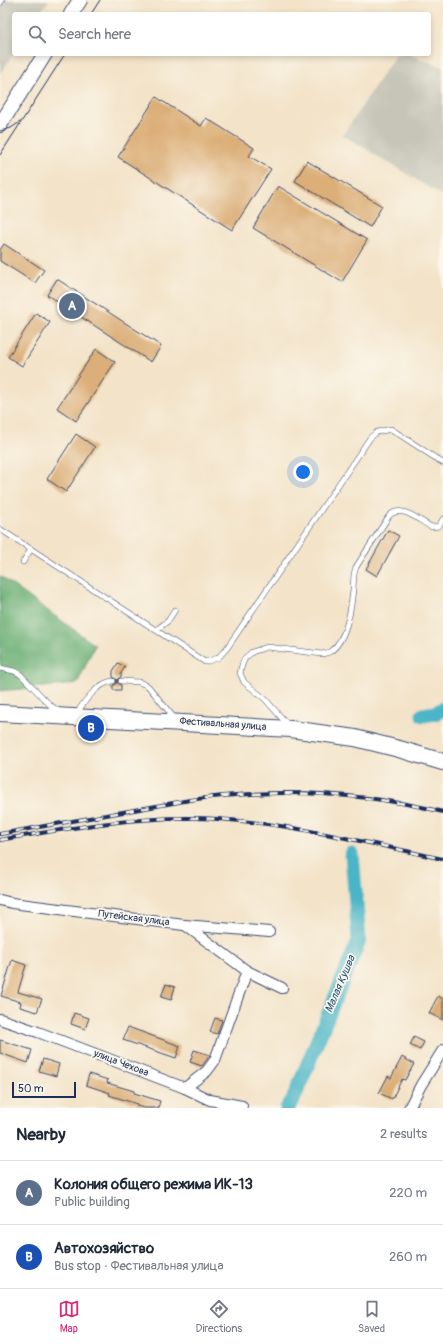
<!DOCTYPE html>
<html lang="en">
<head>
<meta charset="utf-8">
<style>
	body { margin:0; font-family:Pangolin,sans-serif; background:#f6f6f7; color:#1f2937 }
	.scale { position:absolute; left:12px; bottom:10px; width:64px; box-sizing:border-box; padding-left:4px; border:2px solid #1b2f5e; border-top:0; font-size:11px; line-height:14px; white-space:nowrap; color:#1b2f5e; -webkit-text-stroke:3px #fbf7ec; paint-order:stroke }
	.you { position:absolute; left:303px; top:472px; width:14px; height:14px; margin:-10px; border:3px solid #fff; border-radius:50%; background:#1a73e8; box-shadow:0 0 0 6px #1a73e833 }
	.badge { display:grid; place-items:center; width:26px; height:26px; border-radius:50%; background:#db2777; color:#fff; font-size:13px; font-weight:700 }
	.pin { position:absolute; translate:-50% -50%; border:2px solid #fff; box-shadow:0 1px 4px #0006 }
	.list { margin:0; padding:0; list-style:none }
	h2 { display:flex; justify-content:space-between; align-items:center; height:52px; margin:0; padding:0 16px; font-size:17px }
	h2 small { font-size:13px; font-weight:400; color:#747a83 }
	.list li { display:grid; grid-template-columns:26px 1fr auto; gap:12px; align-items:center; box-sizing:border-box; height:64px; padding:0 16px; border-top:1px solid #e0e1e3 }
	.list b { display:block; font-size:15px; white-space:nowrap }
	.list p { margin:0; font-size:13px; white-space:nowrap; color:#747a83 }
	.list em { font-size:13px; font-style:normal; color:#747a83 }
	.icon { flex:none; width:22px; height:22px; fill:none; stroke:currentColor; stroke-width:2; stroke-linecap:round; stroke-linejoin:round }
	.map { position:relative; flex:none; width:443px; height:1108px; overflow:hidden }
	.search { position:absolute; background:#fff; box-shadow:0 2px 6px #0003; left:12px; right:12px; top:12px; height:44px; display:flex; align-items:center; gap:10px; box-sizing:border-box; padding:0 14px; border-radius:4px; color:#747a83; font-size:15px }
	.sheet { height:180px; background:#fff }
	nav { display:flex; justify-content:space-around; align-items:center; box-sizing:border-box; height:56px; border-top:1px solid #e0e1e3; background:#fff; font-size:11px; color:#747a83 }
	nav a { display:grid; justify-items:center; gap:2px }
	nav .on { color:#db2777 }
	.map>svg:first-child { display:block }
	.industrial { fill:#c6c5b8 }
	.forest { fill:#68ad72; stroke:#426e68 }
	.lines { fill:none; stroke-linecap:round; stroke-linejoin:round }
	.river { stroke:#49b5c6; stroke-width:15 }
	.building { fill:#dcaf78 }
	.lane-casing { stroke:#3b4a6e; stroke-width:6 }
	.street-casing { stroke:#3b4a6e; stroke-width:12 }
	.secondary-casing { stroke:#3b4a6e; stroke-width:16 }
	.primary-casing { stroke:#3b4a6e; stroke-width:18 }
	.lane { stroke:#fff; stroke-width:5 }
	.street { stroke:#fff; stroke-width:10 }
	.secondary { stroke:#fff; stroke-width:14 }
	.primary { stroke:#fff; stroke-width:16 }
	.tram { stroke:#1b2f5e; stroke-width:1 }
	.rail-casing { stroke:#1b2f5e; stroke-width:4 }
	.rail { stroke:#fbf7ec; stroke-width:2.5; stroke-dasharray:8; stroke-linecap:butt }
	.labels { text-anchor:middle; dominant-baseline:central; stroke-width:3.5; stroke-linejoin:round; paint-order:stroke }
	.street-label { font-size:10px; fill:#1b2f5e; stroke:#fbf7ec }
	.water-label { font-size:11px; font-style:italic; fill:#29577d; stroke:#fbf7ec }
</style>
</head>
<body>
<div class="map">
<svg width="443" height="1108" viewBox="0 0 443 1108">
	<rect width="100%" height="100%" fill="#fbf7ec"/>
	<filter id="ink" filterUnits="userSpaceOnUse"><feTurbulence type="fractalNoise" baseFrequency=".025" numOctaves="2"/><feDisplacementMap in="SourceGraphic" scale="8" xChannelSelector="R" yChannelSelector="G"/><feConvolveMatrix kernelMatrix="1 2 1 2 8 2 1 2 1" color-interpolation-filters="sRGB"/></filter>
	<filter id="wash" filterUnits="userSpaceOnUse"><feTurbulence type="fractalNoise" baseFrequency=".012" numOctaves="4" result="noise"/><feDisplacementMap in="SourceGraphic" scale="16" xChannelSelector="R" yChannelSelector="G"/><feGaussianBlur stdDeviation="0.9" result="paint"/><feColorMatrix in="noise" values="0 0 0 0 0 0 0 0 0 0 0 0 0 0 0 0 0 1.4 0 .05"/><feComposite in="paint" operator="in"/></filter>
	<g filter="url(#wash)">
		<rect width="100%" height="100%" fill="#f3e3c8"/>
		<g class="industrial">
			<polygon points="0,0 49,0 39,14 14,14 14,53 0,74"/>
			<polygon points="396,54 408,54 443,67 443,196 343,135"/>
		</g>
		<polygon class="forest" points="0,576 95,645 77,684 0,691"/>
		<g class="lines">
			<g class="river">
				<polyline points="423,715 435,713 443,709"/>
				<polyline points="287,1108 293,1100 359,940 352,854"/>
			</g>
		</g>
		<g id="blocks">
			<g class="building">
				<polygon points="156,97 201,126 206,118 254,148 249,156 271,169 232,230 118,157"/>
				<polygon points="307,161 382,206 370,227 295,181"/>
				<polygon points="278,186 367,240 342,282 253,228"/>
				<polygon points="4,244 44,270 35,283 0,261 0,250"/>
				<polygon points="57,279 161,346 151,362 47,295"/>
				<polygon points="36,313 50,322 22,366 8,357"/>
				<polygon points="96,349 115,362 76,421 57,408"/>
				<polygon points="76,434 95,447 66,492 47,479"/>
				<polygon points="388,530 399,536 377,576 366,569"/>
				<polygon points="118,663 125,667 121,673 121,677 119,678 117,680 118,683 121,685 121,690 113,690 113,685 116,684 117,680 113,677 113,671"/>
				<polygon points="12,960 26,965 18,992 42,999 37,1012 20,1007 21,1002 1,996"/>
				<polygon points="166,984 175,987 171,1000 161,997"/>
				<polygon points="438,996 443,999 443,1020 429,1013"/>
				<polygon points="74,1013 89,1018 85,1029 71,1024"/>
				<polygon points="215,1018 222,1020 217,1034 210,1032"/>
				<polygon points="128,1027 180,1046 176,1058 123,1040"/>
				<polygon points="414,1037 424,1042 420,1050 410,1045"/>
				<polygon points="0,1040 32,1050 28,1063 0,1053"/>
				<polygon points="194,1050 210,1055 202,1066 190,1062"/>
				<polygon points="402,1057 414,1064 405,1080 402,1079 392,1099 379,1093 388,1076 391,1078"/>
				<polygon points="43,1059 59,1064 56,1076 39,1071"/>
				<polygon points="89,1074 108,1080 107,1083 134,1091 134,1093 160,1101 158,1108 144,1108 137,1106 137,1104 109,1095 110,1093 86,1085"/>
			</g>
		</g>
	</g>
	<g filter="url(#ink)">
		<use href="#blocks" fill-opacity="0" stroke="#3b4a6e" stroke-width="1"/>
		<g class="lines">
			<defs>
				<g id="lane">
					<polyline points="0,3 2,0"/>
					<polyline points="0,529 205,662 218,658 227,648 370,438 377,432 391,429 443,463"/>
					<polyline points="23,562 31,549"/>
					<polyline points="156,630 168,621 175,610"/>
					<polyline points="0,668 14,671 20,674 50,705 59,711"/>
					<polyline points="121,681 139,682 148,686 175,719"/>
					<path d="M77 714C83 702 99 682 113 681"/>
					<path d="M288 725 265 699 244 682 240 673 242 665 245 658 252 652 267 647 322 654C325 653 329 653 331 651 350 637 353 596 354 574L356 567 389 516C402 503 420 522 432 527L439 526 443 519"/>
				</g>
				<g id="street">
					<polyline points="0,900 12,903 184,925 269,932"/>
					<polyline points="247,971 282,988"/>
					<polyline points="0,1019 38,1032 185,1088 210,1100 242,1106"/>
					<polyline points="185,1088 207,1071 215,1060 247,971 185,925"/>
					<polyline points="409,1108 421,1085 443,1050"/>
				</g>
				<g id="secondary">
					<polyline points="71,14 80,0"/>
					<polyline points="0,125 45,54"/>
				</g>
				<polyline id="primary" points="0,713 291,729 355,738 399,749 443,762"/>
			</defs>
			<use href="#lane" class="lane-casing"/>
			<use href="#street" class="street-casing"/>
			<use href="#secondary" class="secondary-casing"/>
			<use href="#primary" class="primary-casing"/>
			<use href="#lane" class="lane"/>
			<use href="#street" class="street"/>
			<use href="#secondary" class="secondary"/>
			<use href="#primary" class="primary"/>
			<g class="tram">
				<polyline points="91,14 100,0"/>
				<polyline points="0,131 11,128 20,122"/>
				<polyline points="0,155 65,54"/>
			</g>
			<defs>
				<g id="rail">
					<path d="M0 834 190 800C274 788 361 792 443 812"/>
					<path d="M0 840C65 829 129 817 195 818 279 820 362 842 443 859"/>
				</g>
			</defs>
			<use href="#rail" class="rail-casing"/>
			<use href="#rail" class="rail"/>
		</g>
	</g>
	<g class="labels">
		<g class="street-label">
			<text transform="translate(223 724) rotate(4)">Фестивальная улица</text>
			<text transform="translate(134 918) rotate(7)">Путейская улица</text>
			<text transform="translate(121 1063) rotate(21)">улица Чехова</text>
		</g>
		<g class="water-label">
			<text transform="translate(340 984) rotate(-67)">Малая Кушва</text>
		</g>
	</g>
</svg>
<div class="scale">50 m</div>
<div class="you"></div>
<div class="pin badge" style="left:72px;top:306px;background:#5c6f8a">A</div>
<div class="pin badge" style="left:91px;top:728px;background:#1a4fb4">B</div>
<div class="search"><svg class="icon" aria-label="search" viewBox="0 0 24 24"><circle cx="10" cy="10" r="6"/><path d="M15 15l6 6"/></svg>Search here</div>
</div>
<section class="sheet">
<h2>Nearby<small>2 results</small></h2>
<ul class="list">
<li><span class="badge" style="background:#5c6f8a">A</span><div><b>Колония общего режима ИК-13</b><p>Public building</p></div><em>220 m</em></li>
<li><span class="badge" style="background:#1a4fb4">B</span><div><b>Автохозяйство</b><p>Bus stop · Фестивальная улица</p></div><em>260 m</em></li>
</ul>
</section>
<nav>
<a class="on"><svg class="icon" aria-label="map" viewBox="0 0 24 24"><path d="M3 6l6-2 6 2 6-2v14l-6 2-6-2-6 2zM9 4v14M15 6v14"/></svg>Map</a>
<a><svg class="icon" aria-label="directions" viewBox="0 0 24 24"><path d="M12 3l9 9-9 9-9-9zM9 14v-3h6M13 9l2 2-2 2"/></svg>Directions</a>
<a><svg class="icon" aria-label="saved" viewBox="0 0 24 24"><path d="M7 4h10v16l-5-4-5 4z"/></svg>Saved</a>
</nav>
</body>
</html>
